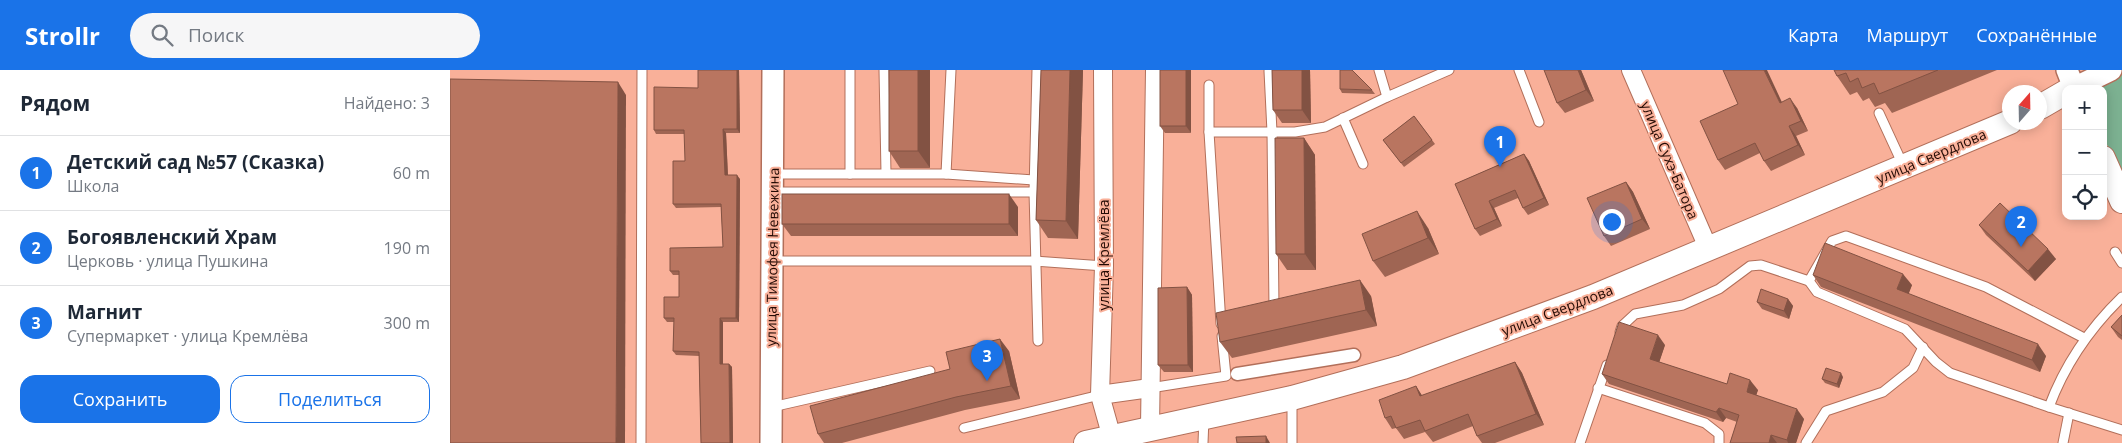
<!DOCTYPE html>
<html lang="ru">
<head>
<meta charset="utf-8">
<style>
	body { margin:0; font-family:"Open Sans",sans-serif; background:#f6f6f7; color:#1f2937 }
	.controls { position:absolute; right:15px; top:15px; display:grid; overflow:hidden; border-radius:10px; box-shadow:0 2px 12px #0003 }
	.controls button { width:45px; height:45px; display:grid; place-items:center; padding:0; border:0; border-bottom:1px solid #e0e1e3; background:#fff; color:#1f2937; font:25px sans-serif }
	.compass { position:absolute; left:1552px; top:15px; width:45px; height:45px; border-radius:50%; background:#fff; box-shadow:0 2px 12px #0003; rotate:20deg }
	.you { position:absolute; left:1161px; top:151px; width:18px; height:18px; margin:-12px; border:4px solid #fff; border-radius:50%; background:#1a73e8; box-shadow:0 0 0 8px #1a73e833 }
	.badge { display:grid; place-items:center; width:32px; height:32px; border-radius:50%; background:#1a73e8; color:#fff; font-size:16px; font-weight:700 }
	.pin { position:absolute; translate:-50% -41px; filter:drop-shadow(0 1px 2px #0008) }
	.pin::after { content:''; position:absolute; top:26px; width:18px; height:15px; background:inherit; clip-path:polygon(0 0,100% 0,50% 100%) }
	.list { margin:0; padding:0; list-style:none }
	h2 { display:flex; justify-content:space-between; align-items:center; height:65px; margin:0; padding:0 20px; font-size:21px }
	h2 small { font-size:16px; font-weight:400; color:#747a83 }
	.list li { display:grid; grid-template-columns:32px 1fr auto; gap:15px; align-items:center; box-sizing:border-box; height:75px; padding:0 20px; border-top:1px solid #e0e1e3 }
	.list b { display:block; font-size:19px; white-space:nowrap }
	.list p { margin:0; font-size:16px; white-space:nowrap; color:#747a83 }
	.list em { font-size:16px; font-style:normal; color:#747a83 }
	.actions { display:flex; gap:10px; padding:15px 20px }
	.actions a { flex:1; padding:11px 0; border:1px solid #1a73e8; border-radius:15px; text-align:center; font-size:18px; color:#1a73e8 }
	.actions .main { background:#1a73e8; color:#fff }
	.icon { flex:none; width:28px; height:28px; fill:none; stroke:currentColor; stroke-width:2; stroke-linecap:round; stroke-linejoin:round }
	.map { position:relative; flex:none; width:1672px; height:373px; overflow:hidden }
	header { display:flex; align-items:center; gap:30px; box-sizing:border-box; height:70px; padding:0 25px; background:#1a73e8; color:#fff }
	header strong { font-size:24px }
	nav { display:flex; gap:28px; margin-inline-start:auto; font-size:18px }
	.search { width:350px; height:45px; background:#f6f6f7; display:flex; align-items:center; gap:12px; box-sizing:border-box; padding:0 18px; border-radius:28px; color:#747a83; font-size:19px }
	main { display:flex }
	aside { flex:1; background:#fff }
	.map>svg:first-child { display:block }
	.green { fill:#7cb191 }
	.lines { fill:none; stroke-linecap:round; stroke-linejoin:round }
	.service-casing { stroke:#b26f5a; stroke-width:11 }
	.pedestrian-casing { stroke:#b26f5a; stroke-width:15 }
	.minor-casing { stroke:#b26f5a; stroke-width:20 }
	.tertiary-casing { stroke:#b26f5a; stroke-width:24 }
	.secondary-casing { stroke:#b26f5a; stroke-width:26 }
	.service { stroke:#fff; stroke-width:9 }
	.pedestrian { stroke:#fff; stroke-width:12 }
	.minor { stroke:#fff; stroke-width:18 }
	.tertiary { stroke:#fff; stroke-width:21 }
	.secondary { stroke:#fff; stroke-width:24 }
	.wall { fill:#9f6553 }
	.shaded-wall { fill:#825243 }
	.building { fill:#b97560; stroke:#825243 }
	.labels { text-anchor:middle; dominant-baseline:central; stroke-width:4; stroke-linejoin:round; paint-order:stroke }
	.street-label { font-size:14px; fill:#230a04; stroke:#f9b099 }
</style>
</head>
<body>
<header>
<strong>Strollr</strong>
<div class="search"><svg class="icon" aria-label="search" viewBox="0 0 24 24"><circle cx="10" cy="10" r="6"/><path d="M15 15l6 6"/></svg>Поиск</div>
<nav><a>Карта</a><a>Маршрут</a><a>Сохранённые</a></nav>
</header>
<main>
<aside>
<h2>Рядом<small>Найдено: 3</small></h2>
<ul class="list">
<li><span class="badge">1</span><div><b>Детский сад №57 (Сказка)</b><p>Школа</p></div><em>60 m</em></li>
<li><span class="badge">2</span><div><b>Богоявленский Храм</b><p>Церковь · улица Пушкина</p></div><em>190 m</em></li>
<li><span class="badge">3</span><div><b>Магнит</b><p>Супермаркет · улица Кремлёва</p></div><em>300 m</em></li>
</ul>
<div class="actions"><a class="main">Сохранить</a><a>Поделиться</a></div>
</aside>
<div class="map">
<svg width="1672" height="373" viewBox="0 0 1672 373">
	<rect width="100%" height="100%" fill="#f9b099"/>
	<polygon class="green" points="1672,1 1672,106 1653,66 1653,19 1632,19"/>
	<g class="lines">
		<defs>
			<g id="service">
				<polyline points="400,0 400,104"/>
				<polyline points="434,0 436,103"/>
				<polyline points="929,0 937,27 999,0"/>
				<polyline points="1069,0 1089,52"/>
				<polyline points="819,1 822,62 845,62 875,57 937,27"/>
				<polyline points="759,15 759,62 771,254"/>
				<polyline points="1429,43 1453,95"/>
				<polyline points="893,48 913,94"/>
				<polyline points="759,62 822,62 824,238"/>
				<polyline points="323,104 496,104 584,110"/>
				<polyline points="496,104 501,0"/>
				<polyline points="323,122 584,122 587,0"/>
				<polyline points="584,122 588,271"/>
				<polyline points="1665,182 1672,193"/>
				<polyline points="321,191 584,191 654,196"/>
				<path d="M1672 227C1639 259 1615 294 1599 337L1672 360"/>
				<polyline points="1170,262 1172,256 1185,244 1233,235 1269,219 1300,196 1311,195 1359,211"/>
				<polyline points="700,318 776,306 772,266"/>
				<polyline points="1148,318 1255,353 1269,364 1269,373"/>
				<polyline points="842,330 842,373"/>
				<polyline points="322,337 480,301"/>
				<polyline points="1599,337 1500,303 1486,292 1455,259 1367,222 1359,211 1382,171 1396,166 1536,217 1634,268"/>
				<polyline points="514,358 650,325"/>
				<polyline points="191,373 192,0"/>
				<polyline points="753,373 754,348"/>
				<polyline points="1130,373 1157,295"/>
				<polyline points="1356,373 1376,341 1433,322 1463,298 1473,277"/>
				<polyline points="1613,373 1619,343"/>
			</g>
			<polyline id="pedestrian" points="787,304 904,285"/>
			<g id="minor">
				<polyline points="653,0 654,196 650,325 662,368"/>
				<polyline points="1181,0 1259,180"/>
				<polyline points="650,325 700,318"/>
				<polyline points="700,358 705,0"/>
			</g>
			<g id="tertiary">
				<polyline points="1617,0 1624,18 1661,0"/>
				<polyline points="321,373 323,0"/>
			</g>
			<g id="secondary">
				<polyline points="1590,37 1616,22"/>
				<polyline points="1653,88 1672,131"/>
				<polyline points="636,373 842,328 953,297 1143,227 1560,52"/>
			</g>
		</defs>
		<use href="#service" class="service-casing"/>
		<use href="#pedestrian" class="pedestrian-casing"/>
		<use href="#minor" class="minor-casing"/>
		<use href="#tertiary" class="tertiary-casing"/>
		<use href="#secondary" class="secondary-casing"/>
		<use href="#service" class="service"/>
		<use href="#pedestrian" class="pedestrian"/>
		<use href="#minor" class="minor"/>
		<use href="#tertiary" class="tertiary"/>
		<use href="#secondary" class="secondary"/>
	</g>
	<g class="wall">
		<polygon points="248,0 289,0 290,63 276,63 278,105 290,109 289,252 273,252 273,294 279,294 282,297 283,373 251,373 249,286 226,285 223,281 224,252 217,252 214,248 229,227 229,205 223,205 220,201 273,177 271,137 226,138 223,134 235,91 235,64 206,64 204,60 248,18"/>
		<polygon points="439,0 480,98 450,98 439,81"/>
		<polygon points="591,0 633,0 628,169 598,168 586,150"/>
		<polygon points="710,0 741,63 715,63 710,56"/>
		<polygon points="822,0 860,0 861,53 832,53 823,40"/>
		<polygon points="1094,0 1131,0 1144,31 1115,43 1107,33"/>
		<polygon points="1384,0 1547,0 1442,43 1435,33 1425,37 1419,28 1413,31 1407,22 1400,25 1387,6"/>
		<polygon points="890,19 922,20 925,24 892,23"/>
		<polygon points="1332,32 1347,38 1358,61 1346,66 1355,85 1321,101 1314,91 1310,83 1275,100 1268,90"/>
		<polygon points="964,46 985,74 954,97 933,70"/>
		<polygon points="854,68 865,85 866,200 837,200 826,184"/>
		<polygon points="1074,84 1079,91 1099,135 1078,145 1073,138 1068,128 1044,138 1052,156 1030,166 1025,159 1005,114"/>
		<polygon points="1176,112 1183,122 1200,159 1161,176 1154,166"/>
		<polygon points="568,137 568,166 341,166 332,154"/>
		<polygon points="1529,155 1606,189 1585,211 1536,165"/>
		<polygon points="978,158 989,184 935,207 923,191"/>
		<polygon points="1363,205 1462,215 1458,224 1596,286 1590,302 1371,217"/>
		<polygon points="737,217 742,225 743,302 714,302 708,295"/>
		<polygon points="921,226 927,256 782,288 770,272"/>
		<polygon points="1338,229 1343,236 1339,249 1312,239 1307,232"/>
		<polygon points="1672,245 1672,270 1668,267 1661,257"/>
		<polygon points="1215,275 1209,292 1277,314 1308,320 1306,325 1354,349 1346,373 1280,373 1287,352 1276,348 1273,352 1159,314 1152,304"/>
		<polygon points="559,281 570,329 515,340 392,373 374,373 368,364 500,299"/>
		<polygon points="1065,292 1072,303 1094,355 1045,373 1032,373 1027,366 1023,356 983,372 975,362 954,369 946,358 942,359 935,348 966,316 972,326"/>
		<polygon points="1393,307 1389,318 1375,313 1372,309"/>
	</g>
	<g class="shaded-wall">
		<polygon points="287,0 289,0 290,63 287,59"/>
		<polygon points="468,0 480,0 480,98 468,81"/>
		<polygon points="620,0 633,0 628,169 616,151"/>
		<polygon points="736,0 741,0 741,63 736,56"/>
		<polygon points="852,0 860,0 861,53 852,40"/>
		<polygon points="1128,0 1131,0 1144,31 1136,20"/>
		<polygon points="1314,0 1317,0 1337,43 1330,33"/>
		<polygon points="168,12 176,25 175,373 166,373"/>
		<polygon points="1340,28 1347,38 1358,61 1351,51"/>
		<polygon points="1339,56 1346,66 1355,85 1348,75"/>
		<polygon points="273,59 276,63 278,109 275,105"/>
		<polygon points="854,68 865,85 866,200 855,184"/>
		<polygon points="1074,84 1079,91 1099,135 1094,128"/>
		<polygon points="287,105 290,109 289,252 286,248"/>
		<polygon points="1176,112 1183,122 1200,159 1192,149"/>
		<polygon points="559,124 568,137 568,166 559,154"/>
		<polygon points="1039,131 1044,138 1052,156 1047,149"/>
		<polygon points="967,141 978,158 989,184 978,168"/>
		<polygon points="1598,179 1606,189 1585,211 1578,201"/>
		<polygon points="1453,204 1462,215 1456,231 1447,219"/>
		<polygon points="910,210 921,226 927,256 916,240"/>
		<polygon points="737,217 742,225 743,302 738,295"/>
		<polygon points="1338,229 1343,236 1339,249 1334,241"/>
		<polygon points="270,248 273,252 273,298 270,294"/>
		<polygon points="1208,265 1215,275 1207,299 1200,289"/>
		<polygon points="550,269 559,281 570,329 561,316"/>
		<polygon points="1588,274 1596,286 1590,302 1582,290"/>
		<polygon points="1065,292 1072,303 1094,355 1086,344"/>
		<polygon points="279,294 282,297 283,373 280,373"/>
		<polygon points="1391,303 1393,307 1389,318 1387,314"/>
		<polygon points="1300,310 1308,320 1304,332 1297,322"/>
		<polygon points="966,316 973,327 970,326"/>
		<polygon points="1269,338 1276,348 1273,352 1266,342"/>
		<polygon points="1347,339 1354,349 1346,373 1338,373 1337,370"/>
		<polygon points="1321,365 1327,373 1319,373"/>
		<polygon points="816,366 820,373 816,373"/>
	</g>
	<g class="building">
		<polygon points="248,0 287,0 287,59 273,59 275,105 287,105 286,248 270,248 270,294 279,294 280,373 251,373 249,282 223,281 224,248 214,248 214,227 229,227 229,201 220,201 220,178 273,177 271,134 223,134 223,91 235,91 234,60 204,60 204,17 248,18"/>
		<rect x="439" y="0" width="29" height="81"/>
		<polygon points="591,0 620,0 616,151 586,150"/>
		<rect x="710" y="0" width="26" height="56"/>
		<polygon points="822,0 852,0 852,40 823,40"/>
		<polygon points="890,0 902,0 922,20 890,19"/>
		<polygon points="1094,0 1128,0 1136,20 1107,33"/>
		<polygon points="1273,0 1314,0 1330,33 1340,28 1351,51 1339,56 1348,75 1314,91 1305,73 1268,90 1250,51 1288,34"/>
		<polygon points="1384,0 1488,0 1429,24 1424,13 1412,18 1408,8 1400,12 1396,3 1387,6"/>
		<polygon points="0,9 168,12 166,373 0,373"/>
		<polygon points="964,46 982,70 951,93 933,70"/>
		<polygon points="825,68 854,68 855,184 826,184"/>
		<polygon points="1074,84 1094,128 1073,138 1065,120 1039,131 1047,149 1025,159 1005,114"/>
		<polygon points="1176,112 1192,149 1154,166 1137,128"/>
		<rect x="332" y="124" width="227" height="30"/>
		<polygon points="1550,133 1598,179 1578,201 1529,155"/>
		<polygon points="967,141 978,168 923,191 912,164"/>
		<polygon points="1375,173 1453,204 1447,219 1588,274 1582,290 1363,205"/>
		<polygon points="910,210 916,240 770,272 766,243"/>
		<polygon points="737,217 738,295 708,295 708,218"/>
		<polygon points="1311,219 1338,229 1334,241 1307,232"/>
		<polygon points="1672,245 1672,266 1661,257"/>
		<polygon points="1169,252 1208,265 1200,289 1277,314 1280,303 1300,310 1297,322 1347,339 1337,370 1321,365 1319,373 1280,373 1289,345 1269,338 1266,342 1152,304"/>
		<polygon points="550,269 561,316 506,327 368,364 360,336 500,299 496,282"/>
		<polygon points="1065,292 1086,344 1027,366 1018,344 975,361 970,350 946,358 941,346 935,348 929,330 966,316 970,326"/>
		<polygon points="1376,298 1391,303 1387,314 1372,309"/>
		<polygon points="816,366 816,373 787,373 786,367"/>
	</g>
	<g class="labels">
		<g class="street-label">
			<text transform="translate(1481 86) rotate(-23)">улица Свердлова</text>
			<text transform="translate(1220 90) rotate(67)">улица Сухэ-Батора</text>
			<text transform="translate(653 185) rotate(-90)">улица Кремлёва</text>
			<text transform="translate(322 187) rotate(-89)">улица Тимофея Невежина</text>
			<text transform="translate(1107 240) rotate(-21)">улица Свердлова</text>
		</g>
	</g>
</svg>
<div class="controls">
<button>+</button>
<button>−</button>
<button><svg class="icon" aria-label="locate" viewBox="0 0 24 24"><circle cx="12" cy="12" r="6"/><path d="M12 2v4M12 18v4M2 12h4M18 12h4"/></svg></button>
</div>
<svg class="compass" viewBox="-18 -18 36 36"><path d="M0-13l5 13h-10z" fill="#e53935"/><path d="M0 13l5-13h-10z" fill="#747a83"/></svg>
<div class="you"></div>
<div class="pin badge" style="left:1050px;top:97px">1</div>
<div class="pin badge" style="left:1571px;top:177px">2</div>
<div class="pin badge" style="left:537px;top:311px">3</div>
</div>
</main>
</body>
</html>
